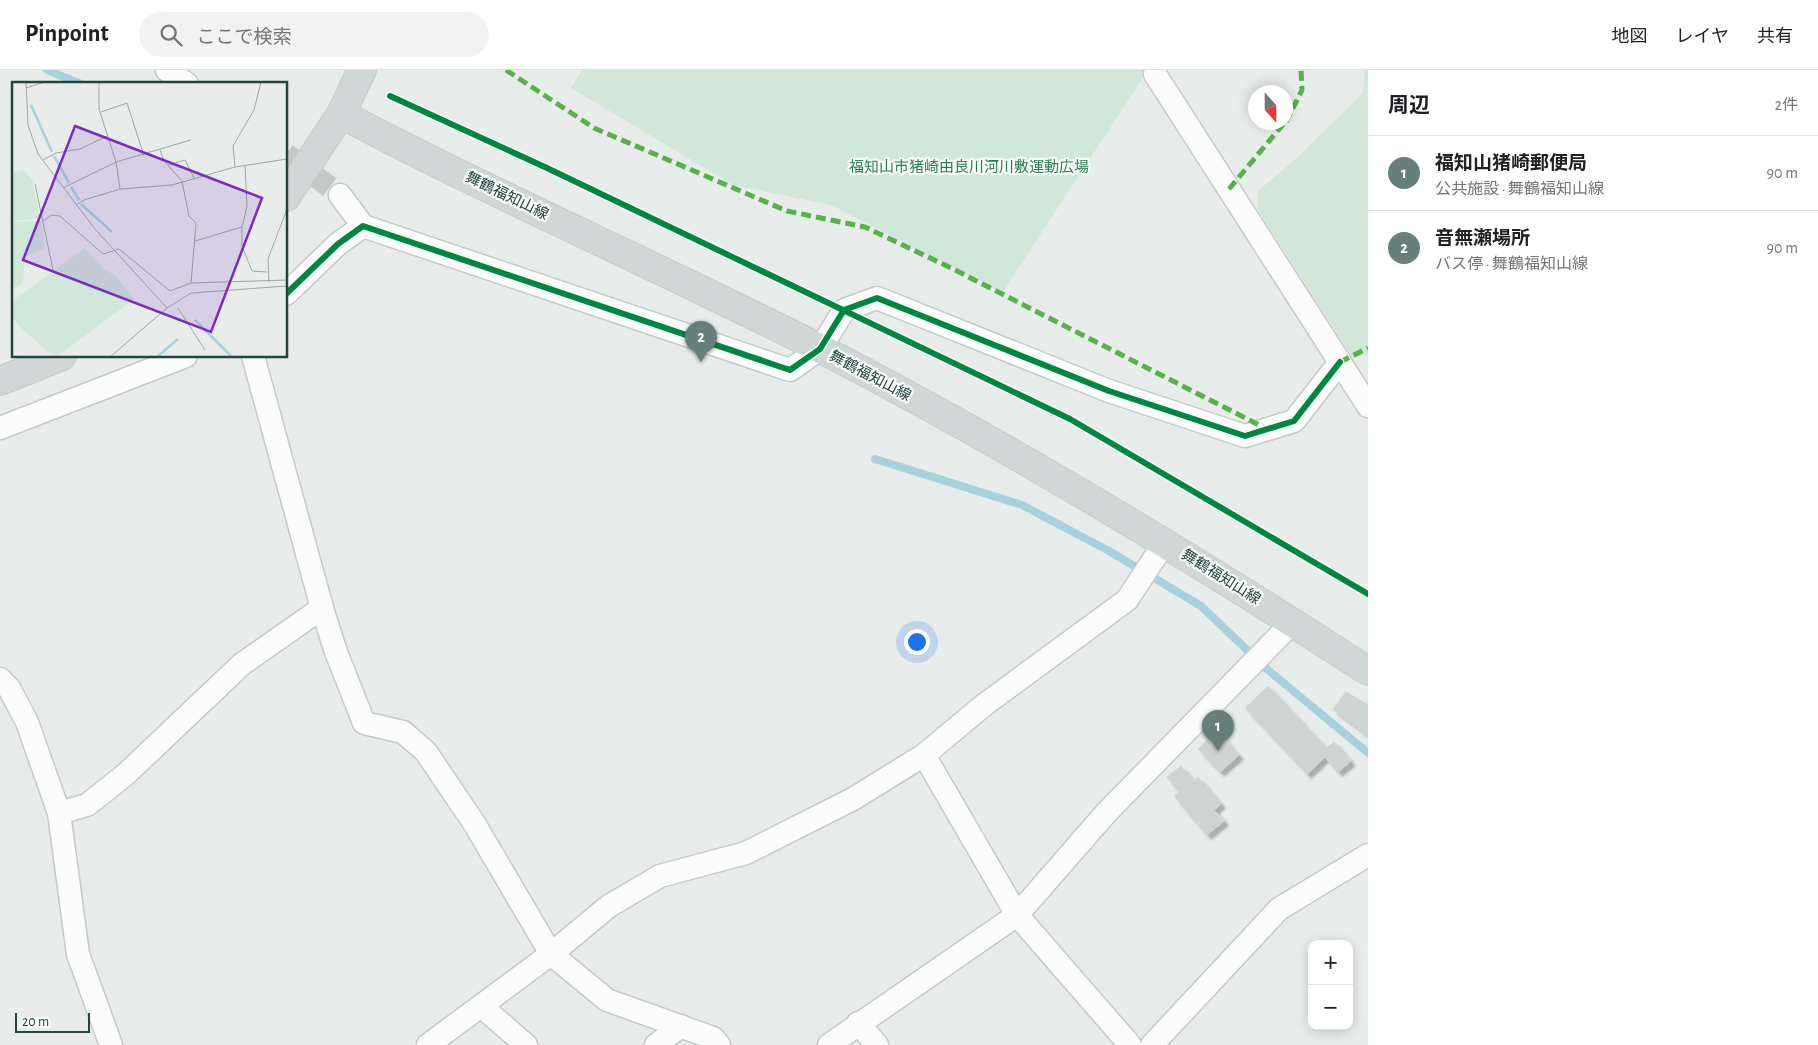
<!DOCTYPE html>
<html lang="ja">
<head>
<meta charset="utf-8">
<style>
	body { margin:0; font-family:"Alegreya Sans","Noto Sans JP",sans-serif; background:#f2f2f2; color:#202124 }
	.controls { position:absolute; right:15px; bottom:15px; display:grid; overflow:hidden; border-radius:10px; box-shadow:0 2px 12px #0003 }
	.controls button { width:45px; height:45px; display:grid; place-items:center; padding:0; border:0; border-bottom:1px solid #e0e0e0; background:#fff; color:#202124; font:25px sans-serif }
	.compass { position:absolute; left:1248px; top:15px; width:45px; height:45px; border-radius:50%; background:#fff; box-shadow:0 2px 12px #0003; rotate:159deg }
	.scale { position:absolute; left:15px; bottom:12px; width:75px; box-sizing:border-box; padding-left:5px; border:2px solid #22443e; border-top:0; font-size:14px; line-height:18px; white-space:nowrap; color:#22443e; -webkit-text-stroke:4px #f7fbf9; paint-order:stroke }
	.you { position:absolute; left:916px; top:571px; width:18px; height:18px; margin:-12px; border:4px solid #fff; border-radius:50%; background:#1a73e8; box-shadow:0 0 0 8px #1a73e833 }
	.badge { display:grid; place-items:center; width:32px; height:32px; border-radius:50%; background:#677f7b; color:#fff; font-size:16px; font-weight:700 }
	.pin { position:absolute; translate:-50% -41px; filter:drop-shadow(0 1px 2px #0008) }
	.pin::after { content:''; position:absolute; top:26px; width:18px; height:15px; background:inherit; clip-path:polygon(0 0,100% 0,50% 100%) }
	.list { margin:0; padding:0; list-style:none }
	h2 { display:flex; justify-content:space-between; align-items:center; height:65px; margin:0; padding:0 20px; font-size:21px }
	h2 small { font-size:16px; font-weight:400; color:#757577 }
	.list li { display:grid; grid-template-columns:32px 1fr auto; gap:15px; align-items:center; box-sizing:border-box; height:75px; padding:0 20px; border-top:1px solid #e0e0e0 }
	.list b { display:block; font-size:19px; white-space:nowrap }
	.list p { margin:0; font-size:16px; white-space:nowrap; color:#757577 }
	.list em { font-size:16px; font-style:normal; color:#757577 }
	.icon { flex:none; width:28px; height:28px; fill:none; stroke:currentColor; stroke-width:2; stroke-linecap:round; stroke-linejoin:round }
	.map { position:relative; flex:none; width:1368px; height:975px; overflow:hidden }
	header { display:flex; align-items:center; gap:30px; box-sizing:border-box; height:70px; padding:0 25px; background:#fff; border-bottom:1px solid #e0e0e0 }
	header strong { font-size:24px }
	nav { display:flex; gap:28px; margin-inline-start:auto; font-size:18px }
	.search { width:350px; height:45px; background:#f2f2f2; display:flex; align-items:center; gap:12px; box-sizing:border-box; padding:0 18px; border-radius:28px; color:#757577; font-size:19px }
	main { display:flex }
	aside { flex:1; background:#fff }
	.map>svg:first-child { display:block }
	.green { fill:#d0e7d9 }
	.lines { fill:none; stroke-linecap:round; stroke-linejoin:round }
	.stream { stroke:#a6d2de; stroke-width:8 }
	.building { fill:#ced4d2; stroke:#d0d6d4; filter:url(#shadow) }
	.minor-tunnel { stroke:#c0cbc8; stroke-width:22; stroke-dasharray:22 11; stroke-linecap:butt }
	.minor-casing { stroke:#c5cac8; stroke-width:25 }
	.primary-casing { stroke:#c2ccca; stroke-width:30 }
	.minor { stroke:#fcfcfc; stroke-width:22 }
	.primary { stroke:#cfd8d6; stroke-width:28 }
	.quiet { stroke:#55b347; stroke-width:5; stroke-dasharray:10 5; stroke-linecap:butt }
	.cycleway-casing { stroke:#f7fbf9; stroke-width:9 }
	.cycleway { stroke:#00873e; stroke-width:6 }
	.labels { text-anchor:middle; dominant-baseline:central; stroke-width:4.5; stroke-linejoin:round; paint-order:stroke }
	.park-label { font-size:15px; fill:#287f51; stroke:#f7fbf9 }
	.street-label { font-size:15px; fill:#22443e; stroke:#f7fbf9 }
	.inset-river { fill:none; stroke:#a6d2de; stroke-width:2.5 }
	.inset-road { fill:none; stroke:#99a9a6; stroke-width:1 }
	.view { fill:#7b2cbf; fill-opacity:0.15; stroke:#7b2cbf; stroke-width:2.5 }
	.inset-edge { fill:none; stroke:#22443e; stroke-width:2.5 }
</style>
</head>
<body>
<header>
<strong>Pinpoint</strong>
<div class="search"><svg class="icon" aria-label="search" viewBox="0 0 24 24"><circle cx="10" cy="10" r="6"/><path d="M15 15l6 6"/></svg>ここで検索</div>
<nav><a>地図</a><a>レイヤ</a><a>共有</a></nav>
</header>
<main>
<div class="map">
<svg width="1368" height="975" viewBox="0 0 1368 975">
	<defs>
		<filter id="shadow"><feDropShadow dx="4.5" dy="4.5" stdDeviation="1" flood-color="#0004"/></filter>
	</defs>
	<rect width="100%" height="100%" fill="#e8edeb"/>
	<g class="green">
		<polygon points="582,0 1148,0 1002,223 831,135 733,115 571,18"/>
		<polygon points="1365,0 1368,0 1368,285 1353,288 1258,140 1257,122 1301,84 1363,23"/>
	</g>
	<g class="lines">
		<g class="stream">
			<polyline points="47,0 81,14"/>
			<polyline points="875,389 1022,435 1109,481 1201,536 1268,600 1368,683"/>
		</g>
	</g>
	<g class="building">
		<polygon points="1268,616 1326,678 1334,672 1351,691 1338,702 1325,687 1307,704 1245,638"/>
		<polygon points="1346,622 1368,635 1368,666 1333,639"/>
		<polygon points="1217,661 1239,685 1220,702 1198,679"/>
		<polygon points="1181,696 1193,710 1179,722 1167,707"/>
		<polygon points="1198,707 1221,734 1197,754 1174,726"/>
		<polygon points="1214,740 1224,751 1207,765 1197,754"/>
	</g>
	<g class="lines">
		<polyline class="minor-tunnel" points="286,84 340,125"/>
		<defs>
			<g id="minor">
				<polyline points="167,0 187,14"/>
				<polyline points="1155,4 1368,336"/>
				<polyline points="340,125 363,156"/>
				<polyline points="286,224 338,174 363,156 790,300 820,279 844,240 877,228 1109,321 1245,366 1294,351 1340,292"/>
				<polyline points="253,286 322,538 336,582 364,653 403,662 426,682 474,753 551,884 607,930 713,968 719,975"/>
				<polyline points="0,358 186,286"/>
				<polyline points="0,609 9,618 27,652 59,743 78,884 111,975"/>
				<polyline points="924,685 1017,845 1130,975"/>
				<polyline points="59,743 87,735 125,705 242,594 322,538"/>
				<polyline points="481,936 526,975"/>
				<polyline points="858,953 877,975"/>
				<polyline points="428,975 551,884 609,836 660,806 746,783 853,729 924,685 984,635 1127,530 1165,472"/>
				<polyline points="656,975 681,956"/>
				<polyline points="829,975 1017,845 1107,742 1293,552"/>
				<polyline points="1152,975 1279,839 1368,785"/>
			</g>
			<g id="primary">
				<path d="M341 44C498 127 662 198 821 279 1009 376 1190 486 1368 601"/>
				<polyline points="286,127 341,44 362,0"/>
				<polyline points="0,311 62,286"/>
			</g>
		</defs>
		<use href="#minor" class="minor-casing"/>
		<use href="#primary" class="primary-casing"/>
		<use href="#minor" class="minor"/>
		<use href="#primary" class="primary"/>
		<g class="quiet">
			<polyline points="506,0 594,58 787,141 865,157 951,198 1267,359"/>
			<polyline points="1286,52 1302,20 1301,0"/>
			<polyline points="1229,119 1285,52"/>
			<polyline points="1340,292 1368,278"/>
		</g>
		<defs>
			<g id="cycleway">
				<polyline points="390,26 547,98 1070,349 1368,524"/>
				<polyline points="286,224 338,174 363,156 790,300 820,279 844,240 877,228 1109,321 1245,366 1294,351 1340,292"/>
			</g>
		</defs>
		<use href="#cycleway" class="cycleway-casing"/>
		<use href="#cycleway" class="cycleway"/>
	</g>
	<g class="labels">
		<g class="park-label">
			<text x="969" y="97">福知山市猪崎由良川河川敷運動広場</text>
		</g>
		<g class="street-label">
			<text transform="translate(507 126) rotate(26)">舞鶴福知山線</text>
			<text transform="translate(870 306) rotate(28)">舞鶴福知山線</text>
			<text transform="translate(1221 507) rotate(32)">舞鶴福知山線</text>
		</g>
	</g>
	<g transform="translate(12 12)">
		<rect width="275" height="275" fill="#e8edeb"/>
		<path d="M11 88 20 97 28 136 0 139V91ZM29 139 33 167 13 175 11 202 0 206V140ZM73 166 92 187 105 195 122 217 46 274 36 270 7 244 0 235V219Z" fill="#d0e7d9"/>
		<path class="inset-river" d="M19 23 40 70M42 74 57 101M59 105 67 118M69 122 100 150M183 238 220 275M145 275 166 257"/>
		<path class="inset-road" d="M14 0 16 43 26 72 83 147 155 226M87 0V27L104 80 108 107M14 6 33 0M89 30 115 21 132 74M148 68 152 79 170 99 177 134 184 141 179 201M31 78 44 71 68 67 95 54M156 83 173 78 182 96M233 83 235 124 230 145V164L240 189 255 190M223 85 221 64 242 28 249 0M23 102 41 188M51 106 104 80 179 58M64 123 72 118 108 107 160 103 223 85 275 77M31 139 40 133 48 134 91 172 107 167 158 209 179 201 275 198M183 159 230 145M257 200 256 177 275 127M166 226 193 268M98 275 155 226 179 211 275 204"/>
		<path class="view" d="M63 44 250 116 199 250 11 178Z"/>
		<rect width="275" height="275" class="inset-edge"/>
	</g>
</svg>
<div class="controls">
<button>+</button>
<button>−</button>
</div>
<svg class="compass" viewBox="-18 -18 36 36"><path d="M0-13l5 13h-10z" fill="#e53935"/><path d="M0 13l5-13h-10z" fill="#757577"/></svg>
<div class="scale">20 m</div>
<div class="you"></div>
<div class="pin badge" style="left:1218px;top:681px">1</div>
<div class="pin badge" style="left:701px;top:292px">2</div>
</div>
<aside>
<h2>周辺<small>2件</small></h2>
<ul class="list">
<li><span class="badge">1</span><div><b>福知山猪崎郵便局</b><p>公共施設 · 舞鶴福知山線</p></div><em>90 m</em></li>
<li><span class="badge">2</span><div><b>音無瀬場所</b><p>バス停 · 舞鶴福知山線</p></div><em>90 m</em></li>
</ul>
</aside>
</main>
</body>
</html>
